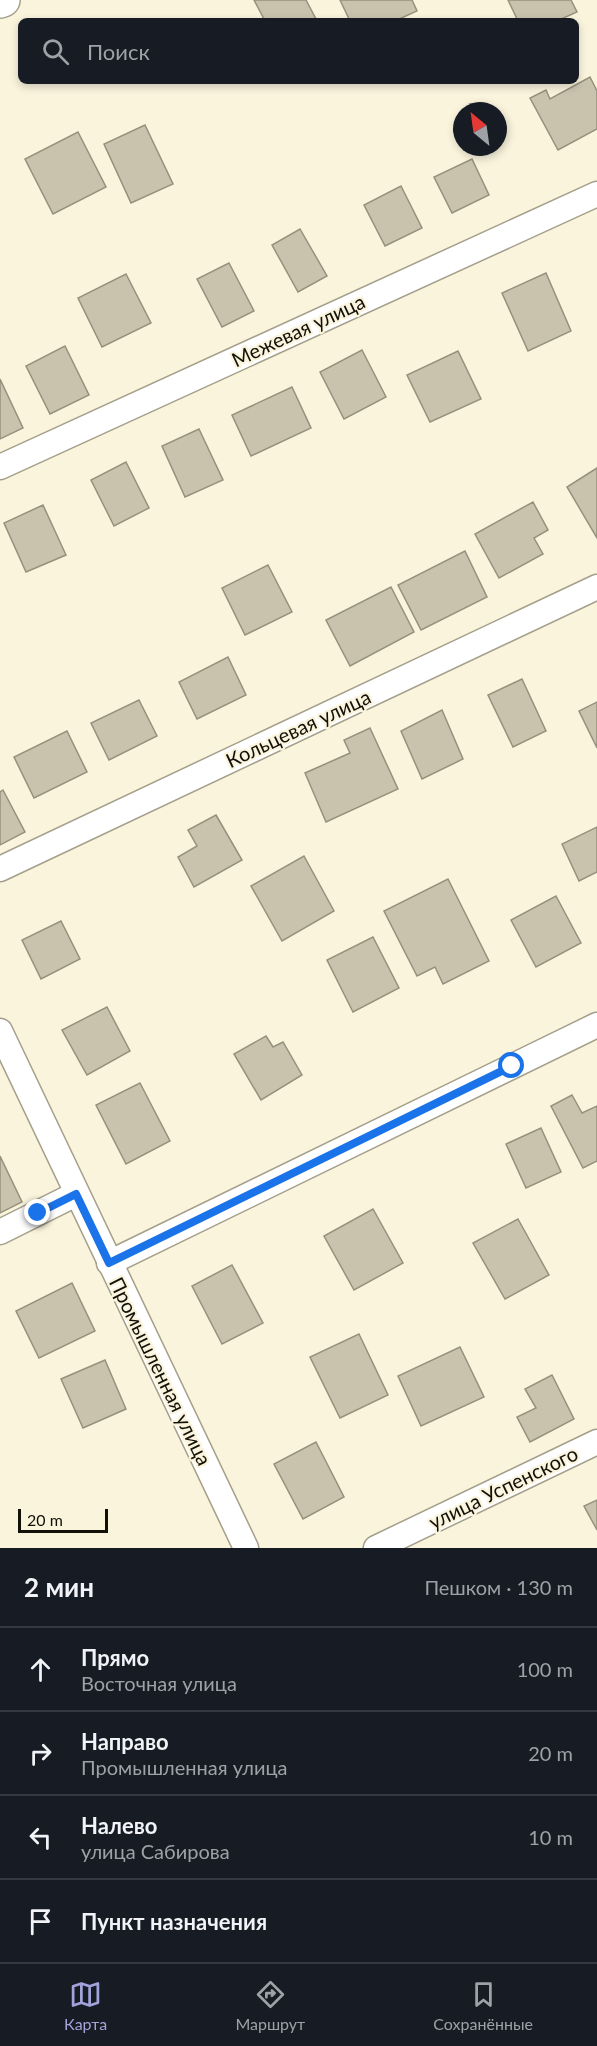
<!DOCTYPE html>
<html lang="ru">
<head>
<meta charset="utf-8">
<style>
	body { margin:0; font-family:Lato,sans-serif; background:#20242c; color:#f1f3f6 }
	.compass { position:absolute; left:453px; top:102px; width:54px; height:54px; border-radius:50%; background:#171b24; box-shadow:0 3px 9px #0003; rotate:331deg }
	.scale { position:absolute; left:18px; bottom:15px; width:90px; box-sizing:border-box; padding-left:6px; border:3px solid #121109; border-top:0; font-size:16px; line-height:21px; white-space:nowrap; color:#121109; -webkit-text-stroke:4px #faf4dd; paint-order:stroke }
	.stop { position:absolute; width:18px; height:18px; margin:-14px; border:4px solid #1a73e8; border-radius:50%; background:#fff }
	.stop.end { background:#1a73e8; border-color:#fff; box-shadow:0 2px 6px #0008 }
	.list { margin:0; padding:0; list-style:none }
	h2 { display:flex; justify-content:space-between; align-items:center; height:78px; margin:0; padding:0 24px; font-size:26px }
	h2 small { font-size:20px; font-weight:400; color:#9ea1a6 }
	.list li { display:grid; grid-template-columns:39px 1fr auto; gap:18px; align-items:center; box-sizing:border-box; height:84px; padding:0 24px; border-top:2px solid #363941 }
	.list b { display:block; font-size:22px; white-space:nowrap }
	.list p { margin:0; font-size:20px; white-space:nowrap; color:#9ea1a6 }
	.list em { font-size:20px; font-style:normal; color:#9ea1a6 }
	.icon { flex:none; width:33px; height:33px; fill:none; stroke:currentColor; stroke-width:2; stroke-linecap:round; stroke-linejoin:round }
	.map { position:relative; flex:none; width:597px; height:1548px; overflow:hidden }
	.search { position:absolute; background:#171b24; box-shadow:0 3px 9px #0003; left:18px; right:18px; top:18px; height:66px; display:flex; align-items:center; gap:15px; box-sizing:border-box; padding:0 21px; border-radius:9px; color:#9ea1a6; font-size:22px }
	.sheet { height:414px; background:#171b24 }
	nav { display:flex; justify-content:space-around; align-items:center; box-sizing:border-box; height:84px; border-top:2px solid #363941; background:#171b24; font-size:16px; color:#9ea1a6 }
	nav a { display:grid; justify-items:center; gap:3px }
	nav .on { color:#a1a3da }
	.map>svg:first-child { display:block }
	.building { fill:#c9c3ae; stroke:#96917c; stroke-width:1.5 }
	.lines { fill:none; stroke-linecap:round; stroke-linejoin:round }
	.street-casing { stroke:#a49f8a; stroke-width:27 }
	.secondary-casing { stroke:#a49f8a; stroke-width:36 }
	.street { stroke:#fff; stroke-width:24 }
	.secondary { stroke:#fff; stroke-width:33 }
	.route { stroke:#1a73e8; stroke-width:8 }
	.labels { text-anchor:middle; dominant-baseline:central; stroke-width:4.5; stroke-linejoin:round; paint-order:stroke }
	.street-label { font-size:20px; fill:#121109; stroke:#faf4dd }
</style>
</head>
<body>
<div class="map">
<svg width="597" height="1548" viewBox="0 0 597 1548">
	<rect width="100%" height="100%" fill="#faf4dd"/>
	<g class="building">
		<polygon points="254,0 306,0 317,21 265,21"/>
		<polygon points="340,0 412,0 417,11 395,21 350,21"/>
		<polygon points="508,0 571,0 577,12 557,21 518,21"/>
		<polygon points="590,77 597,91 597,129 558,150 530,98 546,90 550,99"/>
		<polygon points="145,125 173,184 131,203 104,144"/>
		<polygon points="78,132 106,187 53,214 25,159"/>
		<polygon points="472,159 489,195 452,213 434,177"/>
		<polygon points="401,186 422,228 385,246 364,205"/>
		<polygon points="300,229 327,276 298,292 272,245"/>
		<polygon points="229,263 254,311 222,327 197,279"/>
		<polygon points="546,273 571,331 528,351 502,293"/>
		<polygon points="126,274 151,323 102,347 78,298"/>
		<polygon points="65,346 89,395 50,414 26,366"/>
		<polygon points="362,350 386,397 344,419 320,372"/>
		<polygon points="458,351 481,399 430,422 407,375"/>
		<polygon points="0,379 23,428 0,439"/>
		<polygon points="292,387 311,428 251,456 232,415"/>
		<polygon points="199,429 223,480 185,497 162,446"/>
		<polygon points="126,462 149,508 114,526 91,480"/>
		<polygon points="597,468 597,538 567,487"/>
		<polygon points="533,502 548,530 534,538 543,554 499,578 475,534"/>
		<polygon points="43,505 66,555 26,572 4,523"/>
		<polygon points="465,551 487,597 421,630 398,585"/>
		<polygon points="268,565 292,612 245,635 222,588"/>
		<polygon points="391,587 414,632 350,666 326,620"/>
		<polygon points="228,657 246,695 197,719 179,682"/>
		<polygon points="522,679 546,731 513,747 488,695"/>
		<polygon points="139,700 157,736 109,760 91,723"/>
		<polygon points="597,702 597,748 579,711"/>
		<polygon points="442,710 463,759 422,779 401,731"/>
		<polygon points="370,728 398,789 326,822 305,773 350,753 344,740"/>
		<polygon points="67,731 87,772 34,798 14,757"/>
		<polygon points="3,790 25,832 0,845 0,792"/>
		<polygon points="216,815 242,860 194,887 178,857 197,846 188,830"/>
		<polygon points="597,827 597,872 579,881 562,844"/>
		<polygon points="304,856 334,911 282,941 251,886"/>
		<polygon points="448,879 489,961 443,984 435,967 417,976 384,911"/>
		<polygon points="556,896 581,943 536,967 511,920"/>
		<polygon points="61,921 80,959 41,979 22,940"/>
		<polygon points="373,937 399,988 353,1012 327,960"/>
		<polygon points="107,1007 130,1051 87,1075 62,1030"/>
		<polygon points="266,1036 273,1047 283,1042 302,1075 261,1100 234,1054"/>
		<polygon points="140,1083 170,1141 126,1164 96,1105"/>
		<polygon points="572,1095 582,1113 597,1106 597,1161 583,1168 551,1106"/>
		<polygon points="541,1128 561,1172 526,1188 506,1144"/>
		<polygon points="0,1156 22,1202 0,1213"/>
		<polygon points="373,1209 403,1263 354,1290 324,1236"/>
		<polygon points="518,1219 549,1275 505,1299 473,1243"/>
		<polygon points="232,1265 263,1323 222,1344 192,1286"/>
		<polygon points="72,1283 95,1331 39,1358 16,1311"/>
		<polygon points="359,1334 388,1395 340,1418 310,1357"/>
		<polygon points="460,1347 484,1397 421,1426 398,1376"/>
		<polygon points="105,1360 126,1409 83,1428 61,1379"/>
		<polygon points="552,1375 574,1419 530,1442 517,1417 536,1408 525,1389"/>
		<polygon points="316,1442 344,1497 303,1519 274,1464"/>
		<polygon points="597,1500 597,1530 584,1506"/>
	</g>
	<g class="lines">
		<defs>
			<g id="street">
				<polyline points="0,467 597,194"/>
				<polyline points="0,869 597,587"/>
				<polyline points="0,1031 246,1548"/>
				<polyline points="0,1232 76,1194"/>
				<polyline points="109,1263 597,1025"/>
				<polyline points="376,1548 597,1442"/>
			</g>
			<polyline id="secondary" points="0,1 3,0"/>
		</defs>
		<use href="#street" class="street-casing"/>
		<use href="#secondary" class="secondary-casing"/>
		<use href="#street" class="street"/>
		<use href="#secondary" class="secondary"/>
	</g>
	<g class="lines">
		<polyline class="route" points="38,1213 76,1194 109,1263 512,1066"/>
	</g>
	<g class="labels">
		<g class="street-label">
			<text transform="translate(298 330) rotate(-25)">Межевая улица</text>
			<text transform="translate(298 728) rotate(-25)">Кольцевая улица</text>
			<text transform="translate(161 1371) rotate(64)">Промышленная улица</text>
			<text transform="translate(503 1487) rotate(-26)">улица Успенского</text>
		</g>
	</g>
</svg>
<svg class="compass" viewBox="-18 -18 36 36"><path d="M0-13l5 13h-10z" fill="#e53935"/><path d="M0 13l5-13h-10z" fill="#9ea1a6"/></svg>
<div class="scale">20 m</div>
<div class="stop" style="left:512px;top:1066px"></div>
<div class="stop end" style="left:38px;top:1213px"></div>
<div class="search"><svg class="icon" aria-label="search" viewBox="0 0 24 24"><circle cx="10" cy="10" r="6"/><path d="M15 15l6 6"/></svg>Поиск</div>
</div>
<section class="sheet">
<h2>2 мин<small>Пешком · 130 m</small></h2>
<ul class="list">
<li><svg class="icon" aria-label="ahead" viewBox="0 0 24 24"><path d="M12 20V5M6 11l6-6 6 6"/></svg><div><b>Прямо</b><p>Восточная улица</p></div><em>100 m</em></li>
<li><svg class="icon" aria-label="right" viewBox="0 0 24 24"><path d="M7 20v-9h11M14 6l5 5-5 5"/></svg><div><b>Направо</b><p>Промышленная улица</p></div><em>20 m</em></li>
<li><svg class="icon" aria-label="left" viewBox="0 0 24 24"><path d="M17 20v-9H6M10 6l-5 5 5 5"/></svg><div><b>Налево</b><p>улица Сабирова</p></div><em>10 m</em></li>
<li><svg class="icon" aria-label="arrive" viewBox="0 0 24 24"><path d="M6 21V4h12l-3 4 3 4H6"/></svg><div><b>Пункт назначения</b></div></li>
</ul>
</section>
<nav>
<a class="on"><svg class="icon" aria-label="map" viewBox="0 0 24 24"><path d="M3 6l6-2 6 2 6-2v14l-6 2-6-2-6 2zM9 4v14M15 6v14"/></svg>Карта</a>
<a><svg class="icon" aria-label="directions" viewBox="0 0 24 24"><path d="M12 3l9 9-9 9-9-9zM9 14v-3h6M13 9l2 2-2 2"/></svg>Маршрут</a>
<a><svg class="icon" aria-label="saved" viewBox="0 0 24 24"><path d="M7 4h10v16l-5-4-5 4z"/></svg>Сохранённые</a>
</nav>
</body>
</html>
